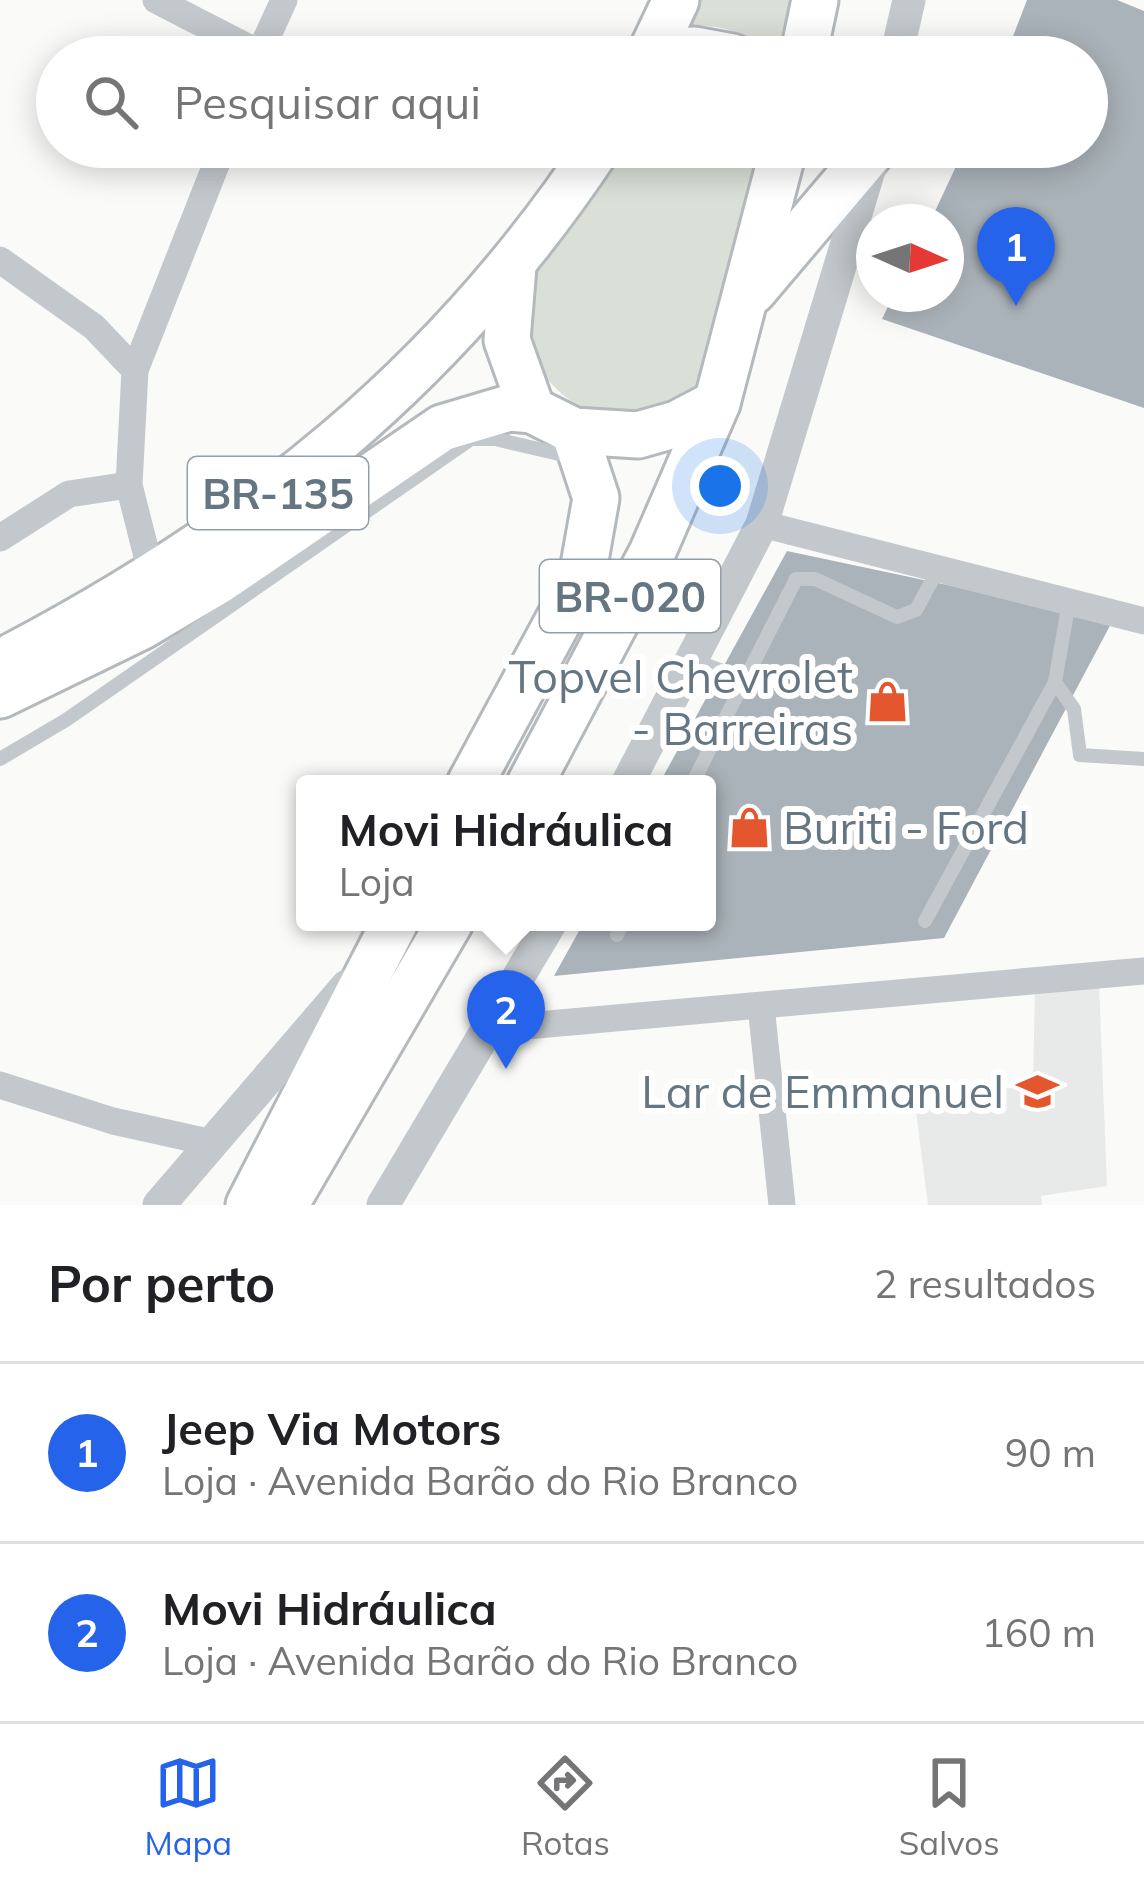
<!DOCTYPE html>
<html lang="pt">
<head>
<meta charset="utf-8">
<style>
	body { margin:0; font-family:Mulish,sans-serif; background:#f6f6f6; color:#202124 }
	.compass { position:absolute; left:856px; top:204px; width:108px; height:108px; border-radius:50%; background:#fff; box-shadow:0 6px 30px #0003; rotate:93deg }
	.you { position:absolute; left:720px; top:486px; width:42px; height:42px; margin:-30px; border:9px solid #fff; border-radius:50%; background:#1a73e8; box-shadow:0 0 0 18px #1a73e833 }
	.badge { display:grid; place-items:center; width:78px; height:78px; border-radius:50%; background:#2563eb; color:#fff; font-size:39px; font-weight:700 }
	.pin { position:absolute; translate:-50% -99px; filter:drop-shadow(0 3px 6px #0008) }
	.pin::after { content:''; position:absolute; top:63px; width:42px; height:36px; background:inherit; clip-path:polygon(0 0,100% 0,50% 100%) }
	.popup { position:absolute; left:296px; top:775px; width:420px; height:156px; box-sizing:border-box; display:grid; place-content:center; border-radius:12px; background:#fff; filter:drop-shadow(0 3px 9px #0005); font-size:39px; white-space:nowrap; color:#757577 }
	.popup b { font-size:45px; color:#202124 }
	.popup::after { content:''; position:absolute; left:50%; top:100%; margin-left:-24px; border:24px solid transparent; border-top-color:#fff }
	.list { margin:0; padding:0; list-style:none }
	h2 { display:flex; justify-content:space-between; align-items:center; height:156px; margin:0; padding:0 48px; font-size:51px }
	h2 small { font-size:39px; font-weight:400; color:#757577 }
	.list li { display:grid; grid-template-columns:78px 1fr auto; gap:36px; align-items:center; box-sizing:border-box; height:180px; padding:0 48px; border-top:3px solid #e0e0e0 }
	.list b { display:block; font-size:45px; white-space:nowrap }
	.list p { margin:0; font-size:39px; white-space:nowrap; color:#757577 }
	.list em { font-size:39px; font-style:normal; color:#757577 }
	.icon { flex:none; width:66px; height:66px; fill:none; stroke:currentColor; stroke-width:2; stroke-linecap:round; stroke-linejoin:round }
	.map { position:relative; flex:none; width:1144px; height:1205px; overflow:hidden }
	.search { position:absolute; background:#fff; box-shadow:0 6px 30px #0003; left:36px; right:36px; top:36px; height:132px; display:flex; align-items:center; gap:30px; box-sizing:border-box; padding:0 42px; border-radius:66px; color:#757577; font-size:45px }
	.sheet { height:516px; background:#fff }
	nav { display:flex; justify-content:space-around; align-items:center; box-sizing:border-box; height:168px; border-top:3px solid #e0e0e0; background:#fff; font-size:33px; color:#757577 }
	nav a { display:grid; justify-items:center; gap:6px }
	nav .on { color:#2563eb }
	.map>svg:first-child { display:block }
	.built { fill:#e8e9e9 }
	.green { fill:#dadfd7 }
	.building { fill:#aab3b9 }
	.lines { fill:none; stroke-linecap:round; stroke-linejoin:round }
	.trunk-casing { stroke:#b4b9bd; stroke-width:51 }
	.service { stroke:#c3c8cc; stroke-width:14 }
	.minor { stroke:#c3c8cc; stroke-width:27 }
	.tertiary { stroke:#c3c8cc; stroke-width:33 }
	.trunk { stroke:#fff; stroke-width:45 }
	.labels { text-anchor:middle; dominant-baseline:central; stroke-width:12; stroke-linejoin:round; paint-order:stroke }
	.shield { fill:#fff; stroke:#939fa8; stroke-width:3 }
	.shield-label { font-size:42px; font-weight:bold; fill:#657683 }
	.poi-label { font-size:45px; fill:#657683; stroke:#fff; text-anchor:end }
</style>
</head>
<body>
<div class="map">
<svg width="1144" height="1205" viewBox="0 0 1144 1205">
	<rect width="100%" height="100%" fill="#fafaf8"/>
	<polygon class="built" points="1099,981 1107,1186 1041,1196 1042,1205 928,1205 914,1096 1033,1086 1035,985"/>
	<g class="green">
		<path d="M696 0H803L791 57C752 57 749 18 682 28Z"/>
		<path d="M616 147H766L710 376C687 398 652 417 618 417 563 416 513 352 524 299 529 270 597 176 616 147Z"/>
	</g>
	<g class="building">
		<polygon points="1027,0 1117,0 1144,11 1144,408 882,319 894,294 946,294 946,222 930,222 965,147 1087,147 1087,57 1005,57"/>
		<polygon points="787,551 1113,620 944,938 554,976 584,922 707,922 707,784 659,784"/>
	</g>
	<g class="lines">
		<defs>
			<g id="trunk">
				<polyline points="652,52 694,50 732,57"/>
				<polyline points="649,57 676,0"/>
				<polyline points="803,57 815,0"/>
				<polyline points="513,267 507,340 532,410"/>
				<polyline points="753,291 875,147"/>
				<path d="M13 656C254 529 446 376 598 147"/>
				<polyline points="0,695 142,626 218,581 442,428 509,408 532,410 574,431 638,435 677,424 717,403"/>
				<polyline points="470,784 582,577 596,498 574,431"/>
				<polyline points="530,784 652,553 717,403 784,147"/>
				<polyline points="249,1205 395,922"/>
				<polyline points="285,1205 450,922"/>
			</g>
		</defs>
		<use href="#trunk" class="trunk-casing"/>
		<g class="service">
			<polyline points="696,661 744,679"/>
			<polyline points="1055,682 1074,709 1080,755 1144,759"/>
			<polyline points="0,759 66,720 471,439 495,439 572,457"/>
			<polyline points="692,784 796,579 815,579 897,617 916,610 938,569"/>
			<polyline points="925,921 1055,682 1069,602"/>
			<polyline points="617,935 623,922"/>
		</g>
		<g class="minor">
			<polyline points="156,0 259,53"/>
			<polyline points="258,57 284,0"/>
			<polyline points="0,260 94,327 135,370"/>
			<polyline points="762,524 1144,621"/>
			<polyline points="0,538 69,494 129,485"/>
			<polyline points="153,580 129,485 135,370 223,147"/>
			<polyline points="761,1006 782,1205"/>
			<polyline points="492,1029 1144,971"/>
			<polyline points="0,1085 113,1121 208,1142"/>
		</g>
		<g class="tertiary">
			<polyline points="896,57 909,0"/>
			<polyline points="627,784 762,524 873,157"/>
			<polyline points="159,1205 347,986"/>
			<polyline points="383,1205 551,922"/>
		</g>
		<use href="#trunk" class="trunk"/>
	</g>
	<defs>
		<symbol id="shop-bare" viewBox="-9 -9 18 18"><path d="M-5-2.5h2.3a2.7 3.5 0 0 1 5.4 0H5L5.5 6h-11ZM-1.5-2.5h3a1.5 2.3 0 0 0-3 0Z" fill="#e4572e" stroke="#fff" stroke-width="2.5" paint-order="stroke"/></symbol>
		<symbol id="school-bare" viewBox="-9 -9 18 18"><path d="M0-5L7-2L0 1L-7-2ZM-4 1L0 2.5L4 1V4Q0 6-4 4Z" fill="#e4572e" stroke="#fff" stroke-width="2.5" paint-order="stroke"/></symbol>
	</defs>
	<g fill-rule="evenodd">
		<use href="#shop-bare" x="858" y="672" width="59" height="59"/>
		<use href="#shop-bare" x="720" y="798" width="59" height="59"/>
		<use href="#school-bare" x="1008" y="1062" width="59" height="59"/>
	</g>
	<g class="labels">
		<g class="shield">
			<rect x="188" y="457" width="180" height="72" rx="9"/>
			<rect x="540" y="560" width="180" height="72" rx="9"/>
		</g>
		<g class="shield-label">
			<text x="278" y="493">BR-135</text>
			<text x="630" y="596">BR-020</text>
		</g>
		<g class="poi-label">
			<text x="853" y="676">Topvel Chevrolet<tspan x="853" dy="52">- Barreiras</tspan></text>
			<text x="783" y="827" text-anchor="start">Buriti - Ford</text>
			<text x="1004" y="1091">Lar de Emmanuel</text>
		</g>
	</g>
</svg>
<svg class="compass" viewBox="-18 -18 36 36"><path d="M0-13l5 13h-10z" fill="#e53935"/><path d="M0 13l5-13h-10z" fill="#757577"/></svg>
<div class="you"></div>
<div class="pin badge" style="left:1016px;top:306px">1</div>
<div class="pin badge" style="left:506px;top:1069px">2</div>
<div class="popup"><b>Movi Hidráulica</b>Loja</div>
<div class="search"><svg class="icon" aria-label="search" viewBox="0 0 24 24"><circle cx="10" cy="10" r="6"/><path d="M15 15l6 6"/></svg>Pesquisar aqui</div>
</div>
<section class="sheet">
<h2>Por perto<small>2 resultados</small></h2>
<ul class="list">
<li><span class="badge">1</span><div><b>Jeep Via Motors</b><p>Loja · Avenida Barão do Rio Branco</p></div><em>90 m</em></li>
<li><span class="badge">2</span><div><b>Movi Hidráulica</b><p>Loja · Avenida Barão do Rio Branco</p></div><em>160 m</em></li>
</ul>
</section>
<nav>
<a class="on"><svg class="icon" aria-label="map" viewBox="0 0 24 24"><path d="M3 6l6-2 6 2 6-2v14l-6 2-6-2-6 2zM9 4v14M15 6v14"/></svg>Mapa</a>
<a><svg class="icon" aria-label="directions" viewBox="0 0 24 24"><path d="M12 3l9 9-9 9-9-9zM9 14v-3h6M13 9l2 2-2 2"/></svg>Rotas</a>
<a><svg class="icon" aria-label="saved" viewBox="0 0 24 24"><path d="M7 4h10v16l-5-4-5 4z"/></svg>Salvos</a>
</nav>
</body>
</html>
